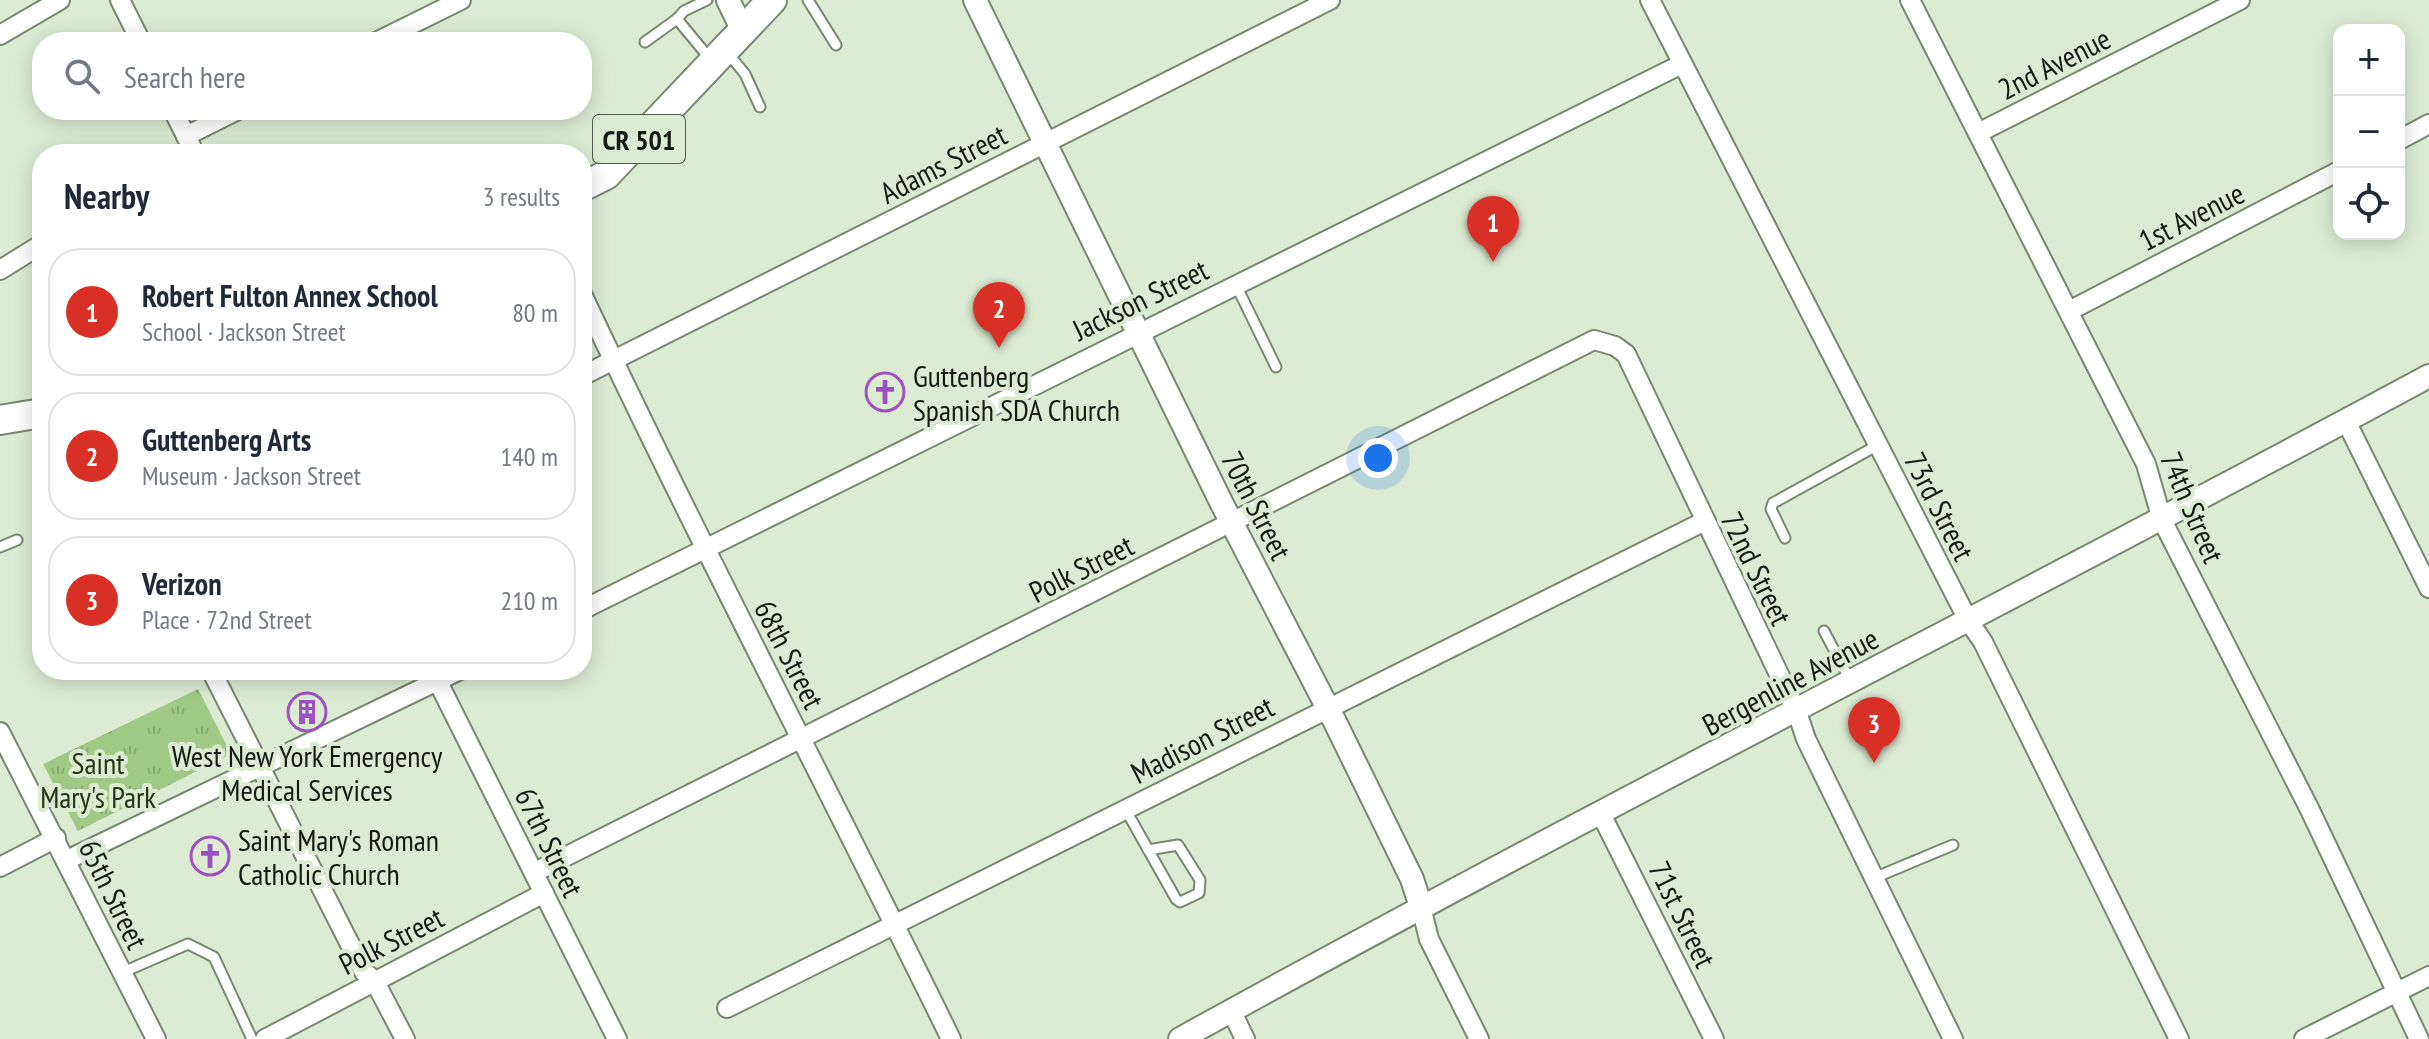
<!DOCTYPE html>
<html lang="en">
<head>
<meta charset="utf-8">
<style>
	body { margin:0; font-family:"PT Sans Narrow",sans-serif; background:#f2f2f3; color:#1f2937 }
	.controls { position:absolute; right:24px; top:24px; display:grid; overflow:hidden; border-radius:16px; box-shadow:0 4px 20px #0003 }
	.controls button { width:72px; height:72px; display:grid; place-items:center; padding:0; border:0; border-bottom:2px solid #e0e1e3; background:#fff; color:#1f2937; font:40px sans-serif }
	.you { position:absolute; left:1378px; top:458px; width:28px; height:28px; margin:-20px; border:6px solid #fff; border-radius:50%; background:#1a73e8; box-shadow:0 0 0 12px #1a73e833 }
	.badge { display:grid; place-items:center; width:52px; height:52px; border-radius:50%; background:#d93025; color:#fff; font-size:26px; font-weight:700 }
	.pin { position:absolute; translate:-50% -66px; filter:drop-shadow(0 2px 4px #0008) }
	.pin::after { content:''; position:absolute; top:42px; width:28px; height:24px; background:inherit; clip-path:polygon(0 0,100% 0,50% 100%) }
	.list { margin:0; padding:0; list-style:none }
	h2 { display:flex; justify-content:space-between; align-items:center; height:104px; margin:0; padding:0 32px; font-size:34px }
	h2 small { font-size:26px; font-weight:400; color:#747a83 }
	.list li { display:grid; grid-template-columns:52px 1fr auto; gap:24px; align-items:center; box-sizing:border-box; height:128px; margin:0 16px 16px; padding:0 16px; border:2px solid #e0e1e3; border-radius:32px }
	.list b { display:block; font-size:30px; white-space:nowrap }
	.list p { margin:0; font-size:26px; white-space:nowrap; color:#747a83 }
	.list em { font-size:26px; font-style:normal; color:#747a83 }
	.icon { flex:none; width:44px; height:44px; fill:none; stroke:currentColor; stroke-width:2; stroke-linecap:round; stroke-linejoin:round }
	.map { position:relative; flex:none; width:2429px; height:1039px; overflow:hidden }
	.search { position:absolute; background:#fff; box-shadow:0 4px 20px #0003; left:32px; top:32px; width:560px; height:88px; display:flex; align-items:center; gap:20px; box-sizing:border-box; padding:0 28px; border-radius:32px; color:#747a83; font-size:30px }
	.panel { position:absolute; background:#fff; box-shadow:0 4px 20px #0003; left:32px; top:144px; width:560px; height:536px; border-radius:32px }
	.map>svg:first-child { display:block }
	.park { fill:url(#park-tufts) }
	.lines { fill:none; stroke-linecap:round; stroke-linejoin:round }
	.service-casing { stroke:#788770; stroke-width:13 }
	.minor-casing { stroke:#788770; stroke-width:22 }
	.tertiary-casing { stroke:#788770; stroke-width:26 }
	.primary-casing { stroke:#788770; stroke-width:32 }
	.service { stroke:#fff; stroke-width:9 }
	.minor { stroke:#fff; stroke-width:18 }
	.tertiary { stroke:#fff; stroke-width:22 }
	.primary { stroke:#fff; stroke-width:28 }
	.labels { text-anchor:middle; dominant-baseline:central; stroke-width:8; stroke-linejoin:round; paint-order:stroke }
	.shield { fill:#dcecd2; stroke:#515a4c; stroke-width:2 }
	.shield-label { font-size:28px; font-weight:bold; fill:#151b12 }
	.street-label { font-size:30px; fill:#151b12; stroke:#dcecd2 }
	.poi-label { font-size:30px; fill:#151b12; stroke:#dcecd2; text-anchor:start }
	.park-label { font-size:30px; fill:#223714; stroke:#dcecd2 }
</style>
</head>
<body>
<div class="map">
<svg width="2429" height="1039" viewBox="0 0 2429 1039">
	<defs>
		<pattern id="park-tufts" width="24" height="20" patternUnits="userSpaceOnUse" patternTransform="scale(2)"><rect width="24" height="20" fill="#9fc985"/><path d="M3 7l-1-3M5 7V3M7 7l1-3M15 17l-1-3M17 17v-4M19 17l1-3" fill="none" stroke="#88ac72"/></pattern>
	</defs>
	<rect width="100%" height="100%" fill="#dcecd2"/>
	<polygon class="park" points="198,689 231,754 78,831 43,764"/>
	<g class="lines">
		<defs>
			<g id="service">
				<polyline points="808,0 836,45"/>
				<polyline points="677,19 684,11 707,0"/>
				<polyline points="645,42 677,19 711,60"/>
				<polyline points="727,52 745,74 760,107"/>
				<polyline points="1235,283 1276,367"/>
				<polyline points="1785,538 1771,509 1773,503 1878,445"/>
				<polyline points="0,547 17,540"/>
				<polyline points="1824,631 1850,680"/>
				<polyline points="1125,809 1132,821 1176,899 1180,902 1199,893 1200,880 1178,845 1148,850"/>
				<polyline points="1874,878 1953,845"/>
				<polyline points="121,973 188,944 214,957 252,1039"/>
			</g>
			<g id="minor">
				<polyline points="120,0 141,42"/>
				<polyline points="1650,0 1968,620 1983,642 2179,1039"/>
				<polyline points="1910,0 2146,464 2162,520 2309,808 2419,1039"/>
				<polyline points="0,35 60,0"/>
				<polyline points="376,42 461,0"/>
				<polyline points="173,110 195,154"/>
				<polyline points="1978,133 2240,0"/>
				<polyline points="186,136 238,110"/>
				<polyline points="2399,140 2429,124"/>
				<polyline points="0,270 42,244"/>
				<path d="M582 294C700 545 829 790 951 1039"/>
				<polyline points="2069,311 2339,171"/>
				<polyline points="582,376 1330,0"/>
				<polyline points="2346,421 2429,588"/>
				<polyline points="582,610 1682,64"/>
				<polyline points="211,670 364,972 374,980 405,1039"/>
				<polyline points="432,670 617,1039"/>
				<polyline points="0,732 156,1039"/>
				<polyline points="1601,814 1714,1039"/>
				<polyline points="67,860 460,670"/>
				<polyline points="0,867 56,838"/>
				<polyline points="535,872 1594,340 1615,346 1626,354 1797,712 1806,739 1953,1039"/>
				<polyline points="1421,907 1429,939 1479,1039"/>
				<polyline points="727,1008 1703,522"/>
				<polyline points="1231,1010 1245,1039"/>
				<polyline points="265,1039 544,893"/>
				<polyline points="2304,1039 2429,976"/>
			</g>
			<g id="tertiary">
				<polyline points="728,0 743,31"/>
				<polyline points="975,0 1222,504 1336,724 1412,879 1421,907"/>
				<path d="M1180 1039C1592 811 2014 600 2429 376"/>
			</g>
			<g id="primary">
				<polyline points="582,187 606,175 772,0"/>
				<polyline points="0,420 42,413"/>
			</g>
		</defs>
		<use href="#service" class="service-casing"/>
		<use href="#minor" class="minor-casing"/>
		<use href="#tertiary" class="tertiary-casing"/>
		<use href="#primary" class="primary-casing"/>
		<use href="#service" class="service"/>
		<use href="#minor" class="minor"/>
		<use href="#tertiary" class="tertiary"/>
		<use href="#primary" class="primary"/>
	</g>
	<defs>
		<symbol id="church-ring" viewBox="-11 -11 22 22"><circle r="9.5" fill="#dcecd2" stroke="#9f51c2" stroke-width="1.5"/><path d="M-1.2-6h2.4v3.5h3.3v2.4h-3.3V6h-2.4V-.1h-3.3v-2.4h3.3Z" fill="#9f51c2"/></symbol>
		<symbol id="building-ring" viewBox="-11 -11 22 22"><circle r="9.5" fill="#dcecd2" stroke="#9f51c2" stroke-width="1.5"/><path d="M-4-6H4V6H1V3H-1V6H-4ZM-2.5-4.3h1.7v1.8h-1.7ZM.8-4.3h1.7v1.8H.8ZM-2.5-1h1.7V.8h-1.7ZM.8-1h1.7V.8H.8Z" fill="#9f51c2"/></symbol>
	</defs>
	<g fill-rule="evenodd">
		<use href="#church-ring" x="863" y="370" width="44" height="44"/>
		<use href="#building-ring" x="285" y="690" width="44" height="44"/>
		<use href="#church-ring" x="188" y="834" width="44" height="44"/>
	</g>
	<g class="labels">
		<rect class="shield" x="593" y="115" width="92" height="48" rx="6"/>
		<g class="shield-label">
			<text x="639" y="139">CR 501</text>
		</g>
		<g class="street-label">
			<text transform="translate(2054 63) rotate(-27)">2nd Avenue</text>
			<text transform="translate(943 163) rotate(-27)">Adams Street</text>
			<text transform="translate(2191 216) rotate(-27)">1st Avenue</text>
			<text transform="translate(1140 299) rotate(-26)">Jackson Street</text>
			<text transform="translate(1257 505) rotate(63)">70th Street</text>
			<text transform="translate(1940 506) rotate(63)">73rd Street</text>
			<text transform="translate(2193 507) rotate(67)">74th Street</text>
			<text transform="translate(1081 568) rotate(-27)">Polk Street</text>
			<text transform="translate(1757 568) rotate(64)">72nd Street</text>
			<text transform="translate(790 654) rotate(63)">68th Street</text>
			<text transform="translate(1790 681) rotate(-28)">Bergenline Avenue</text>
			<text transform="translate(1202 739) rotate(-27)">Madison Street</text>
			<text transform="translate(550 842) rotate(64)">67th Street</text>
			<text transform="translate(114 894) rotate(64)">65th Street</text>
			<text transform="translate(1683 914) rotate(64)">71st Street</text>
			<text transform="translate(391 940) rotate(-27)">Polk Street</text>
		</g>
		<g class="poi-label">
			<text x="913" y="375">Guttenberg<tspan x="913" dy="34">Spanish SDA Church</tspan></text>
			<text x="307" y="755" text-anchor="middle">West New York Emergency<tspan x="307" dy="34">Medical Services</tspan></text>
			<text x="238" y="839">Saint Mary's Roman<tspan x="238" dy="34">Catholic Church</tspan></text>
		</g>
		<g class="park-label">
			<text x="98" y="762">Saint<tspan x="98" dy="34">Mary's Park</tspan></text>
		</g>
	</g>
</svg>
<div class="controls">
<button>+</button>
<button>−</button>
<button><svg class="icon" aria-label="locate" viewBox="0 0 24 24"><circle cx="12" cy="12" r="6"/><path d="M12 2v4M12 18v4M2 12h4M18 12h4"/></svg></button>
</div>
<div class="you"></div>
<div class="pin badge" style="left:1493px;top:262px">1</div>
<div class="pin badge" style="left:999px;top:348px">2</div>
<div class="pin badge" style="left:1874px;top:763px">3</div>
<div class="search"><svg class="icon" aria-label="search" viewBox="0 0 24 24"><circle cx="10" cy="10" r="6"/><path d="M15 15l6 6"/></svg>Search here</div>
<section class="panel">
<h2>Nearby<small>3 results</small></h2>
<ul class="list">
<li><span class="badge">1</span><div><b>Robert Fulton Annex School</b><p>School · Jackson Street</p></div><em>80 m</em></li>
<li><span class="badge">2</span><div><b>Guttenberg Arts</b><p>Museum · Jackson Street</p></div><em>140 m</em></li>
<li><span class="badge">3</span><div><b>Verizon</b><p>Place · 72nd Street</p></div><em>210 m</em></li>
</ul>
</section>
</div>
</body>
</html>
